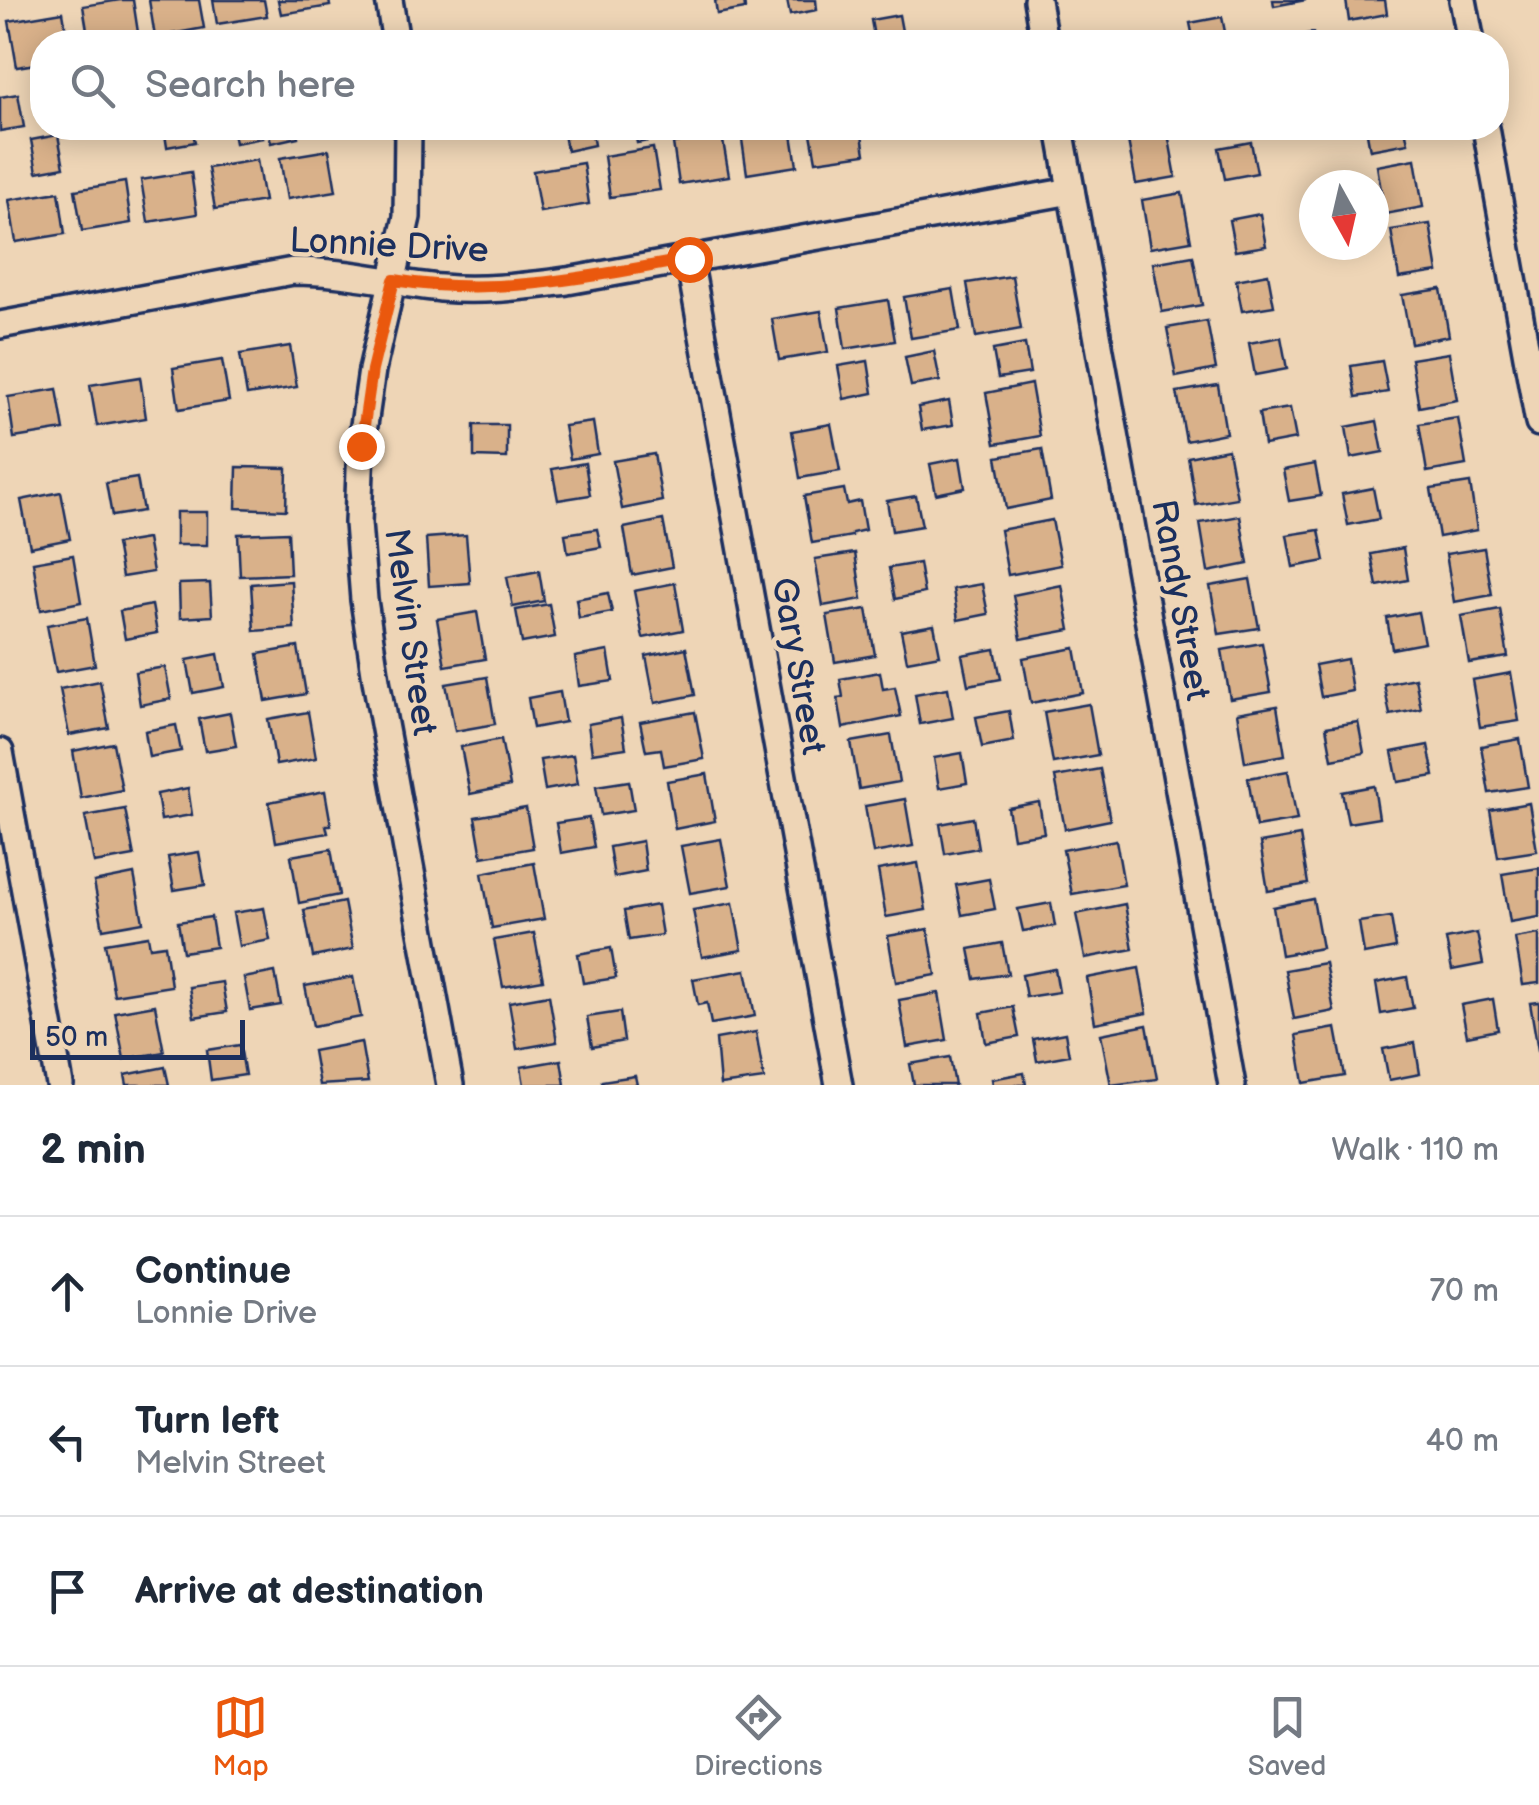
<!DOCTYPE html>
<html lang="en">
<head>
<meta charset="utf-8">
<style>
	body { margin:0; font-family:"Balsamiq Sans",sans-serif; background:#f6f6f7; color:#1f2937 }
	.compass { position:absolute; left:1299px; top:170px; width:90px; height:90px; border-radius:50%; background:#fff; box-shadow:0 5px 25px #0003; rotate:172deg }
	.scale { position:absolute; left:30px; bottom:25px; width:215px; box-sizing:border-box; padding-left:10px; border:5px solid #1b2f5e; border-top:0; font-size:28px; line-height:35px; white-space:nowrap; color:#1b2f5e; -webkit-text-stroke:8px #eed5b6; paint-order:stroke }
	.stop { position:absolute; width:30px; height:30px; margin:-22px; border:8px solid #ea580c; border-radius:50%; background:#fff }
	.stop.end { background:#ea580c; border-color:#fff; box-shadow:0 2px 10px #0008 }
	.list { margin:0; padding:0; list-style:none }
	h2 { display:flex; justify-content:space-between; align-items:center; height:130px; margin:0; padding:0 40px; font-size:42px }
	h2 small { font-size:32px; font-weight:400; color:#747a83 }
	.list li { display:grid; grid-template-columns:65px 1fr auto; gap:30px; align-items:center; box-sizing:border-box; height:150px; padding:0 40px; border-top:2px solid #e0e1e3 }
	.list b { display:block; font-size:38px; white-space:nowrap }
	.list p { margin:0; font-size:32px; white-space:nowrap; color:#747a83 }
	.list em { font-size:32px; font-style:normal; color:#747a83 }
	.icon { flex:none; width:55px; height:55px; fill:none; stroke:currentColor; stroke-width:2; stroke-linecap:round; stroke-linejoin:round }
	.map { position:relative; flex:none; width:1539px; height:1085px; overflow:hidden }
	.search { position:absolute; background:#fff; box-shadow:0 5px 25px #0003; left:30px; right:30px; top:30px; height:110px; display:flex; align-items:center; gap:25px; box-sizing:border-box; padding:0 35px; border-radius:40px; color:#747a83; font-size:38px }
	.sheet { height:580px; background:#fff }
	nav { display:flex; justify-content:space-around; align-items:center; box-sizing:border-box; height:140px; border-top:2px solid #e0e1e3; background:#fff; font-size:28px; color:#747a83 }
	nav a { display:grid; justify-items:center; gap:5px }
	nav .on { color:#ea580c }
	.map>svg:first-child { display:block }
	.building { fill:#d9b18a; stroke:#1b2f5e; stroke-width:2.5 }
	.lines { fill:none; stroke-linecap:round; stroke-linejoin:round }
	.street-casing { stroke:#1b2f5e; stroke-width:32 }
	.street { stroke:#eed5b6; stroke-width:25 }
	.route { stroke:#ea580c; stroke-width:12 }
	.labels { text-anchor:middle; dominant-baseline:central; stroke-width:9; stroke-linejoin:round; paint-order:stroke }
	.street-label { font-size:35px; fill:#1b2f5e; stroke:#eed5b6 }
</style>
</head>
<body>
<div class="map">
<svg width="1539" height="1085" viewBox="0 0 1539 1085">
	<rect width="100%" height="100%" fill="#eed5b6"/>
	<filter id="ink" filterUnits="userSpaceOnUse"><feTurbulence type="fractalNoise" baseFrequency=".01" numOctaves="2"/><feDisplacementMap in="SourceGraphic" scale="20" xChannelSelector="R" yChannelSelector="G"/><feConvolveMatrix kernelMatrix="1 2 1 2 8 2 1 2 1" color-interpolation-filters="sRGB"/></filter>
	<g filter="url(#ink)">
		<g class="building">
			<polygon points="120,0 133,0 139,39 89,42 83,6"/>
			<polygon points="149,0 199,0 204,28 155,37"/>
			<polygon points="213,0 264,0 267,16 217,24"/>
			<polygon points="278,0 329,0 330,6 281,14"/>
			<polygon points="715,0 744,0 745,9 717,14"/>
			<polygon points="787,0 816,0 817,10 790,15"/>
			<polygon points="1273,0 1306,0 1274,6"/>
			<polygon points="1346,0 1385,0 1387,14 1349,21"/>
			<polygon points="63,12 68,42 42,42 42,63 17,67 9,21"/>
			<polygon points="899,15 904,42 875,42 871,20"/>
			<polygon points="1222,17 1227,42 1194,42 1190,23"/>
			<polygon points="1313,33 1315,42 1281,42 1281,38"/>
			<polygon points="1389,33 1391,42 1351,42 1351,40"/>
			<polygon points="18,94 24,127 0,131 0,97"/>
			<polygon points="164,128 192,128 195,142 167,147"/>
			<polygon points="232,128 261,128 263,138 235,143"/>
			<polygon points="268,128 297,128 298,137 271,143"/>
			<polygon points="563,128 591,128 594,145 567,151"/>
			<polygon points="634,128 662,128 664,138 637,143"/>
			<polygon points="776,128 791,128 797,166 747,174 741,133"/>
			<polygon points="810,128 861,128 865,154 816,161"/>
			<polygon points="1167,128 1176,177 1136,184 1127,135"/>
			<polygon points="1366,128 1405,128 1408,143 1370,150"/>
			<polygon points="58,135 64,167 37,172 31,140"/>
			<polygon points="722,135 729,176 679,184 673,143"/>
			<polygon points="1251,142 1257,173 1225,179 1219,148"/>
			<polygon points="653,148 660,190 610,197 604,156"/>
			<polygon points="329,150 336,191 287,199 280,158"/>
			<polygon points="1415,159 1423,207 1385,214 1377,166"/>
			<polygon points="257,160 264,201 215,209 208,168"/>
			<polygon points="583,163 589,204 540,212 533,171"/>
			<polygon points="191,172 197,214 148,222 141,180"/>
			<polygon points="125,182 131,223 82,231 75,190"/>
			<polygon points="59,192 65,234 16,242 9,200"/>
			<polygon points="1182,193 1191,241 1150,248 1142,200"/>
			<polygon points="1260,214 1266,246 1235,251 1229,220"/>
			<polygon points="1430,224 1438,272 1399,278 1391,230"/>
			<polygon points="1193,256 1202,305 1162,312 1153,263"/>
			<polygon points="1268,274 1274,306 1242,311 1236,280"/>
			<polygon points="1012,276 1021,329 976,337 967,283"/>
			<polygon points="953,289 960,330 911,338 904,297"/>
			<polygon points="1441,289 1449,336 1411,343 1402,295"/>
			<polygon points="888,300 895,341 845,349 839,308"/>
			<polygon points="821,311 828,352 779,360 772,319"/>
			<polygon points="1207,321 1216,369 1176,377 1167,328"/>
			<polygon points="1281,337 1287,369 1255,375 1249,343"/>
			<polygon points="1025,344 1030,373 998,378 993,350"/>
			<polygon points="290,346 297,387 247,395 240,354"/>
			<polygon points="934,351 940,381 911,386 905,357"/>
			<polygon points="1449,353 1457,400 1419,407 1411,359"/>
			<polygon points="222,360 229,401 179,409 173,368"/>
			<polygon points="868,361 873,393 844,399 838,366"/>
			<polygon points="1382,361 1388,392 1356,397 1351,366"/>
			<polygon points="140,377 146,418 97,426 90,385"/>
			<polygon points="1031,384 1040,436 995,444 986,393"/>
			<polygon points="1218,385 1226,433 1186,441 1177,392"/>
			<polygon points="57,389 64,430 14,438 8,397"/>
			<polygon points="949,401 953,425 922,430 918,407"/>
			<polygon points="1290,408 1296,439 1264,445 1259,413"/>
			<polygon points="1458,418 1466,465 1427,472 1419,424"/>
			<polygon points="1377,421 1383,452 1351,458 1346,427"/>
			<polygon points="593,422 598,454 570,459 564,426"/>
			<polygon points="831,424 840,471 800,478 792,431"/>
			<polygon points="474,425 507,425 507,458 474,457"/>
			<polygon points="1042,449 1051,500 1006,509 997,457"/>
			<polygon points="1228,449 1237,498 1196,505 1188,457"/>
			<polygon points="654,454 662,501 622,509 613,461"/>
			<polygon points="960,458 965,488 936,494 930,464"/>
			<polygon points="585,463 590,495 558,500 552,469"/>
			<polygon points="1315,464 1321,496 1289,501 1283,470"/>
			<polygon points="237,467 287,468 286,510 236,508"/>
			<polygon points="137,478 143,511 112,516 106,483"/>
			<polygon points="1470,483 1477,530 1439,537 1431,489"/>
			<polygon points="1373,488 1379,519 1348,525 1342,494"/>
			<polygon points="844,489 847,504 860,501 865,530 852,533 852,536 812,543 804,496"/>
			<polygon points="61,492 70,539 30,547 21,500"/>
			<polygon points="916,496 922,526 892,531 887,501"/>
			<rect x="176" y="512" width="31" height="33"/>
			<polygon points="1240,516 1248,564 1208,572 1200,523"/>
			<polygon points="663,520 672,567 632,575 624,528"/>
			<polygon points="1052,520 1061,565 1008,575 1000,530"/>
			<polygon points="597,529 601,547 568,553 565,534"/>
			<polygon points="1319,530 1325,561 1293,567 1287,535"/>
			<polygon points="288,532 290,574 240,576 238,534"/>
			<polygon points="466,535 470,583 429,586 426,538"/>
			<polygon points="147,539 153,572 122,577 116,544"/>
			<polygon points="1403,548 1408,580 1377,586 1371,554"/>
			<polygon points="1484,548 1492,595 1454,602 1446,554"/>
			<polygon points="855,553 862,599 823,606 815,559"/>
			<polygon points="73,555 81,602 41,610 33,562"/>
			<polygon points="919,563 924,593 895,599 889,568"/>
			<polygon points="539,571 544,601 513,607 507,577"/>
			<polygon points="1250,579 1259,628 1219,634 1210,586"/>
			<polygon points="291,581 294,628 254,631 251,584"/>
			<polygon points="210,583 212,616 180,618 179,584"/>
			<polygon points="675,583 683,630 643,638 634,591"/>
			<polygon points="982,584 988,614 958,620 953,589"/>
			<polygon points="1062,585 1070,630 1021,639 1013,595"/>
			<polygon points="608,593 612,612 579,618 576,599"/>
			<polygon points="549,604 555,637 522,643 516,610"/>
			<polygon points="152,605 157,633 125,639 120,611"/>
			<polygon points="867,609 875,655 835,662 827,615"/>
			<polygon points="1500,609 1508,657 1469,663 1461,616"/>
			<polygon points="477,612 485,659 445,666 437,619"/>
			<polygon points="1418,612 1424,643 1392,649 1387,618"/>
			<polygon points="87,618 95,665 56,672 47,625"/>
			<polygon points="934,625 940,655 907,661 901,631"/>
			<polygon points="1262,643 1271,692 1230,699 1222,650"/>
			<polygon points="298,647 306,694 266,701 258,654"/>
			<polygon points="686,648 695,695 655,703 646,656"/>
			<polygon points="1075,648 1083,693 1031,703 1023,658"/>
			<polygon points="995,649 1001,679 968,685 962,655"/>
			<polygon points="608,651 613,681 579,686 575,657"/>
			<polygon points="218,654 224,687 193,693 187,660"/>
			<polygon points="1347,659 1352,691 1321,697 1315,665"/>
			<polygon points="165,667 171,699 140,705 135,672"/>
			<polygon points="880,672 883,689 895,687 901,716 843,728 838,698 843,697 840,679"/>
			<polygon points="1511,673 1519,721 1480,727 1472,680"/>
			<polygon points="487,677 495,724 455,731 446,684"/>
			<polygon points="1415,678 1421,709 1390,715 1384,684"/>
			<polygon points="100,681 109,728 69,735 60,689"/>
			<polygon points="948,688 953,718 920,724 915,694"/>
			<polygon points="560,692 565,722 533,728 528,698"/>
			<polygon points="1089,704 1098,755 1053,763 1044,712"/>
			<polygon points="1277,706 1285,755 1245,762 1237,713"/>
			<polygon points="1009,711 1014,741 982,747 976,717"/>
			<polygon points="308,712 316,758 276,765 268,719"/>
			<polygon points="695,712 704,759 664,766 661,749 646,751 640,722"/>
			<polygon points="230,713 236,746 205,751 199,719"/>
			<polygon points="621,718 626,748 592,753 588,724"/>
			<polygon points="1358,722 1364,753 1332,759 1326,727"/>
			<polygon points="176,725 181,751 149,757 145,731"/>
			<polygon points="891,735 899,782 859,789 851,742"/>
			<polygon points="501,739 510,786 470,794 461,747"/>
			<polygon points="1520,739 1528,787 1489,793 1481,746"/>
			<polygon points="113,743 122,790 81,798 73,751"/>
			<polygon points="1428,745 1434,776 1398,782 1392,752"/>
			<polygon points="962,753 967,783 939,788 934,758"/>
			<polygon points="573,755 578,784 545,790 540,760"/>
			<polygon points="1100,769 1110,820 1065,829 1055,777"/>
			<polygon points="1288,771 1297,820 1256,827 1248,778"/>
			<polygon points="707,774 715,821 675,829 667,781"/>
			<polygon points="629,781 634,810 601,815 596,786"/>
			<polygon points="1374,786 1379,818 1348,823 1342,792"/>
			<polygon points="188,788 192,815 161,820 157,794"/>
			<polygon points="325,791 331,825 326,825 328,833 276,842 269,802"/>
			<polygon points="905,799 913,846 873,853 865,806"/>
			<polygon points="1039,802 1044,833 1013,838 1008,808"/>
			<polygon points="1529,803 1537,851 1498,857 1490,810"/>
			<polygon points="526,808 533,848 482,857 475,817"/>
			<polygon points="125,809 134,856 94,863 85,816"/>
			<polygon points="589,818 594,847 561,853 556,823"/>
			<polygon points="973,818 978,848 945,854 940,824"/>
			<polygon points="1300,836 1308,884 1268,891 1260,843"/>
			<polygon points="721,839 730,886 690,893 681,846"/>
			<polygon points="1116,840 1124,885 1072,894 1063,850"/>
			<polygon points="642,841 646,871 614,877 609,847"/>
			<polygon points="331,849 339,895 299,903 291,856"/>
			<polygon points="199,852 205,885 174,890 168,857"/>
			<polygon points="534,863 544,919 492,928 482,873"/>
			<polygon points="918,863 926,910 886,917 878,870"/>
			<polygon points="1539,868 1539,917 1510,922 1502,874"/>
			<polygon points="134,874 143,922 103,929 94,882"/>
			<polygon points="989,879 995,909 962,915 956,885"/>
			<polygon points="1313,899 1322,948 1281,955 1273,907"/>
			<polygon points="344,902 353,949 313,957 304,910"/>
			<polygon points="733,903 742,950 702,957 693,910"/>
			<polygon points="1051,903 1055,926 1023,931 1018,909"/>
			<polygon points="1125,904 1133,949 1085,958 1076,914"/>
			<polygon points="657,905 662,935 629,940 624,911"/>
			<polygon points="264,908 270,940 239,946 233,913"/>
			<polygon points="211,917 216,947 183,952 178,922"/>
			<polygon points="1391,917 1396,948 1364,954 1359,922"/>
			<polygon points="928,929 936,975 896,982 888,936"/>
			<polygon points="534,933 543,980 503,987 494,940"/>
			<polygon points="1477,933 1483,964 1452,970 1446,939"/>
			<polygon points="1539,934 1539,983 1523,985 1515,938"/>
			<polygon points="148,936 150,947 165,945 171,986 114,995 105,943"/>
			<polygon points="1002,943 1008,974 975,979 969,949"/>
			<polygon points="611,948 616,978 583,983 578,954"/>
			<polygon points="1325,963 1334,1011 1294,1019 1285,970"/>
			<polygon points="1139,968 1147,1013 1095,1023 1087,978"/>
			<polygon points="1055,969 1059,992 1026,997 1022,975"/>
			<polygon points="746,970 755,1016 711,1024 707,1003 698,1005 693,979"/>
			<polygon points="275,972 281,1005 250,1010 244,978"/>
			<polygon points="353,977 361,1017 313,1026 305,986"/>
			<polygon points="1407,977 1413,1008 1381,1014 1376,983"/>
			<polygon points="222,982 227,1012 194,1017 189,987"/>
			<polygon points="939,993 947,1040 907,1047 899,1000"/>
			<polygon points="549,995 557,1042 517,1049 509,1002"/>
			<polygon points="1493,999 1498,1030 1467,1036 1461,1005"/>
			<polygon points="1539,1002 1539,1050 1538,1050 1530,1003"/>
			<polygon points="155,1005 164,1052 124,1059 115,1012"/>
			<polygon points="1013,1007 1019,1037 986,1043 981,1013"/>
			<polygon points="620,1012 624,1041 592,1047 587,1017"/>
			<polygon points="1147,1025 1157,1079 1111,1085 1101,1034"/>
			<polygon points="1336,1028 1345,1076 1304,1083 1296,1035"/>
			<polygon points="756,1032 764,1079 720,1085 716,1039"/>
			<polygon points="1065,1033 1069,1055 1037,1061 1033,1039"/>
			<polygon points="361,1042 368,1082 319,1085 313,1051"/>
			<polygon points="1415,1043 1420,1074 1389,1080 1383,1049"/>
			<polygon points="240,1045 245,1075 211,1080 207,1050"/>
			<polygon points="950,1057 955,1085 914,1085 910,1064"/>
			<polygon points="561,1060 565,1085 524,1085 521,1067"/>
			<polygon points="165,1067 169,1085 127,1085 125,1075"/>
			<polygon points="1024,1073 1026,1085 993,1085 992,1079"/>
			<polygon points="635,1076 637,1085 603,1085 602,1081"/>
		</g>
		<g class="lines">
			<defs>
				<g id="street">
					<polyline points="389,0 396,42"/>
					<polyline points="1037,0 1044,42"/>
					<polyline points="1463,0 1471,42"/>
					<polyline points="408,128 407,217 372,370 361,446 358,523 364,600 376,680 450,1085"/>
					<polyline points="1060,128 1232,1085"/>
					<polyline points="1486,128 1539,423"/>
					<polyline points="689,259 839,1085"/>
					<path d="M0 325 293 271C344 271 391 283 441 288 483 292 526 286 567 281L1071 191"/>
					<polyline points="0,752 60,1085"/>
				</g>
			</defs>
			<use href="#street" class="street-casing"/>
			<use href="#street" class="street"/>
		</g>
	</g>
	<g class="lines" filter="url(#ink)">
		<path class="route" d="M361 446 372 370 394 280C495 297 590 277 689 259"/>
	</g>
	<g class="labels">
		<g class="street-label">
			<text transform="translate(389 246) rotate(3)">Lonnie Drive</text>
			<text transform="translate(1180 600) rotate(80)">Randy Street</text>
			<text transform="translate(410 632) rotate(82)">Melvin Street</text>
			<text transform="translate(798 666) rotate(80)">Gary Street</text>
		</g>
	</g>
</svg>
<svg class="compass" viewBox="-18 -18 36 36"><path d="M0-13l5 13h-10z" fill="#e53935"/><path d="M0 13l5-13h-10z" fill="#747a83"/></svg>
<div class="scale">50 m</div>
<div class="stop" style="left:689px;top:259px"></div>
<div class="stop end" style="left:361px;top:446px"></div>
<div class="search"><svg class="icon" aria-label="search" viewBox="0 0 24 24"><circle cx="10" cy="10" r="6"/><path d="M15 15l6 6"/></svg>Search here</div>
</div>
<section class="sheet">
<h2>2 min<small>Walk · 110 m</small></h2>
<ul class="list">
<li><svg class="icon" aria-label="ahead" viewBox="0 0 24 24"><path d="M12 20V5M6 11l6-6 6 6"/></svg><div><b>Continue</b><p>Lonnie Drive</p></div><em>70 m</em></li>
<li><svg class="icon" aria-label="left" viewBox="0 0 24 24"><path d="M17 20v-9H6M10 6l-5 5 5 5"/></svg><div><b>Turn left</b><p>Melvin Street</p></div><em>40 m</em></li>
<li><svg class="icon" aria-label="arrive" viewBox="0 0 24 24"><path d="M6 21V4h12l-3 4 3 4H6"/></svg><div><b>Arrive at destination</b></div></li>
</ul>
</section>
<nav>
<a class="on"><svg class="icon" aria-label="map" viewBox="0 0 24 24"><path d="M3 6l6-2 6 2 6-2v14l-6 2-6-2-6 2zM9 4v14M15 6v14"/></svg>Map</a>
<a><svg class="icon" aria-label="directions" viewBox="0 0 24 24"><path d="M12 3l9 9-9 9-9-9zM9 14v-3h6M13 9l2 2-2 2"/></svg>Directions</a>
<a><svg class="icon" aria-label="saved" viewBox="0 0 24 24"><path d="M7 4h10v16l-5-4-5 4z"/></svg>Saved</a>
</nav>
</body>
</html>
